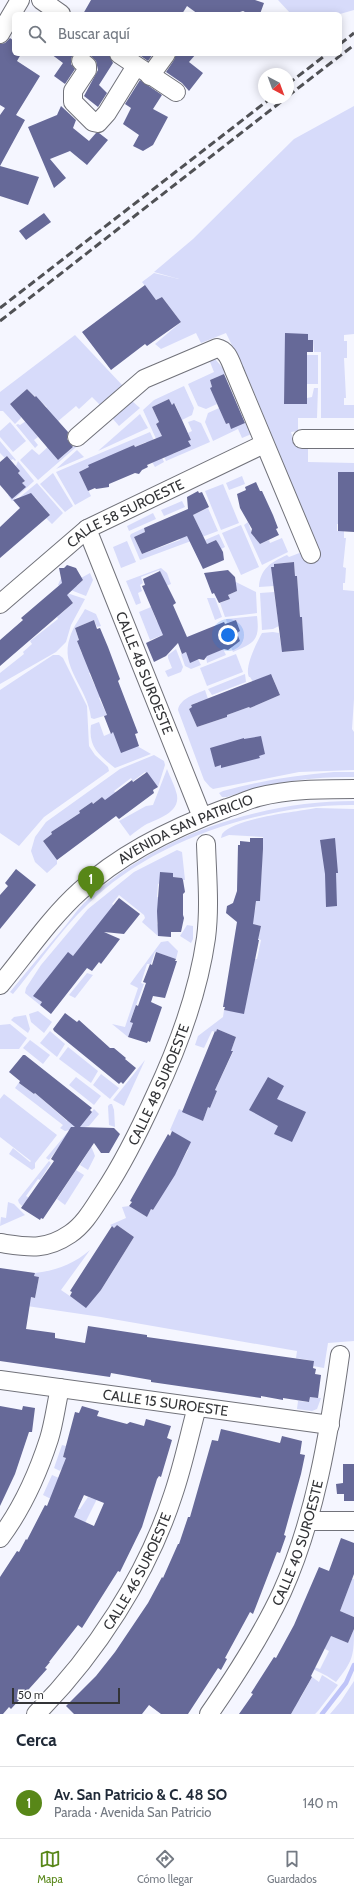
<!DOCTYPE html>
<html lang="es">
<head>
<meta charset="utf-8">
<style>
	body { margin:0; font-family:Cabin,sans-serif; background:#f6f6f7; color:#1f2937 }
	.compass { position:absolute; left:258px; top:68px; width:36px; height:36px; border-radius:50%; background:#fff; box-shadow:0 2px 10px #0003; rotate:139deg }
	.scale { position:absolute; left:12px; bottom:10px; width:108px; box-sizing:border-box; padding-left:4px; border:2px solid #333437; border-top:0; font-size:11px; line-height:14px; white-space:nowrap; color:#333437; -webkit-text-stroke:3px #fff; paint-order:stroke }
	.you { position:absolute; left:228px; top:635px; width:14px; height:14px; margin:-10px; border:3px solid #fff; border-radius:50%; background:#1a73e8; box-shadow:0 0 0 6px #1a73e833 }
	.badge { display:grid; place-items:center; width:26px; height:26px; border-radius:50%; background:#588718; color:#fff; font-size:13px; font-weight:700 }
	.pin { position:absolute; translate:-50% -33px; filter:drop-shadow(0 1px 2px #0008) }
	.pin::after { content:''; position:absolute; top:21px; width:14px; height:12px; background:inherit; clip-path:polygon(0 0,100% 0,50% 100%) }
	.list { margin:0; padding:0; list-style:none }
	h2 { display:flex; justify-content:space-between; align-items:center; height:52px; margin:0; padding:0 16px; font-size:17px }
	h2 small { font-size:13px; font-weight:400; color:#747a83 }
	.list li { display:grid; grid-template-columns:26px 1fr auto; gap:12px; align-items:center; box-sizing:border-box; height:72px; padding:0 16px; border-top:1px solid #e0e1e3 }
	.list b { display:block; font-size:15px; white-space:nowrap }
	.list p { margin:0; font-size:13px; white-space:nowrap; color:#747a83 }
	.list em { font-size:13px; font-style:normal; color:#747a83 }
	.icon { flex:none; width:22px; height:22px; fill:none; stroke:currentColor; stroke-width:2; stroke-linecap:round; stroke-linejoin:round }
	.map { position:relative; flex:none; width:354px; height:1714px; overflow:hidden }
	.search { position:absolute; background:#fff; box-shadow:0 2px 10px #0003; left:12px; right:12px; top:12px; height:44px; display:flex; align-items:center; gap:10px; box-sizing:border-box; padding:0 14px; border-radius:6px; color:#747a83; font-size:15px }
	.sheet { height:124px; background:#fff }
	nav { display:flex; justify-content:space-around; align-items:center; box-sizing:border-box; height:56px; border-top:1px solid #e0e1e3; background:#fff; font-size:11px; color:#747a83 }
	nav a { display:grid; justify-items:center; gap:2px }
	nav .on { color:#588718 }
	.map>svg:first-child { display:block }
	.green { fill:#d7dbfa }
	.lines { fill:none; stroke-linecap:round; stroke-linejoin:round }
	.stream { stroke:#bfc4f8; stroke-width:4.5 }
	.building { fill:#666998; fill-rule:evenodd }
	.minor-casing { stroke:#71727a; stroke-width:20 }
	.minor { stroke:#fff; stroke-width:18 }
	.rail { stroke:#505155; stroke-width:3; stroke-dasharray:8 4; stroke-linecap:butt }
	.labels { text-anchor:middle; dominant-baseline:central; stroke-width:4; stroke-linejoin:round; paint-order:stroke }
	.street-label { font-size:14px; fill:#333437; stroke:#fff }
</style>
</head>
<body>
<div class="map">
<svg width="354" height="1714" viewBox="0 0 354 1714">
	<rect width="100%" height="100%" fill="#f5f6ff"/>
	<g class="green">
		<polygon points="278,0 354,0 354,10 340,14 291,14"/>
		<path d="M354 106V334L344 335V341H347V358H344L346 398H344V405H354V418H321V352H314L313 340H308V334H285V341H287L284 404H306L307 398 312 397 314 388H318L317 418H298V431L291 432 295 446 301 445V448L308 449V462L354 463V472H338V479H340L338 495 339 524H337V531H344V538H346L343 567 346 568 345 583H343V590L354 591V699L352 729 354 732V770L299 772 213 789 210 787 204 780 178 710C180 698 196 694 205 690L208 699 199 704 198 702 191 705 192 707 189 709 197 727 227 717V715L249 707 250 708 280 695 272 676 270 677 269 675 253 682 250 677H249C244 667 257 642 262 633L273 632 279 633 282 650H284V652L304 650 302 618 300 617 297 576H295L294 562 274 564V567H272L274 586 259 587C260 569 271 562 287 555L289 557 302 552 308 564 318 560 316 542 248 378 226 333 201 343 196 333 161 349 155 344 181 322 162 297 156 300 142 282 154 273 179 279 154 272 193 239 294 139Z"/>
		<polygon points="75,335 123,386 100,405 92,397 79,409 76,406 57,422 45,409 47,407 27,389 10,404 21,415 21,418 15,424 3,411 0,411 0,392"/>
		<rect x="307" y="355" width="11" height="29"/>
		<polygon points="208,357 215,359 227,373 210,380 217,404 206,409 198,406 188,384 214,372"/>
		<polygon points="184,386 194,408 192,415 182,420 175,404 172,405 169,399 152,407 159,422 156,424 164,440 166,439 173,454 190,446 188,441 191,440 188,433 192,431 188,422 194,420 201,423 210,442 166,461 143,410 154,400"/>
		<polygon points="132,401 140,408 119,426 113,419 114,415"/>
		<polygon points="219,408 226,424 229,423 231,428 249,421 254,433 242,438 238,429 213,441 205,422 208,413"/>
		<polygon points="140,414 148,428 98,451"/>
		<polygon points="26,421 38,437 34,440 38,445 35,448 16,425 18,424 20,425"/>
		<polygon points="10,422 26,441 13,452 0,437 0,431"/>
		<polygon points="150,432 164,462 155,467 152,462 155,461 146,442 135,447 134,445 79,472 91,496 75,505 56,472"/>
		<polygon points="0,441 16,460 15,461 13,459 11,460 7,456 5,458 0,453"/>
		<polygon points="82,442 38,480 20,460 32,449 39,455 49,446 58,460 76,445"/>
		<polygon points="77,450 84,457 56,469"/>
		<polygon points="18,461 34,481 12,501 8,495 25,481 18,473 20,471 16,466"/>
		<polygon points="53,473 73,506 65,512 40,484"/>
		<polygon points="242,476 245,484 229,490 226,483"/>
		<polygon points="37,483 63,513 52,524 46,518 50,515 35,497 22,500 20,497"/>
		<polygon points="223,484 239,523 221,530 205,491"/>
		<polygon points="182,501 185,507 164,516 161,510"/>
		<polygon points="208,508 218,531 140,560 130,536 131,534 144,528 145,532 134,537 142,554 180,540 179,538 199,528 193,515"/>
		<polygon points="153,513 156,519 129,531 127,526"/>
		<polygon points="248,522 252,534 260,544 269,540 270,543 282,538 288,552 262,565 244,525"/>
		<polygon points="241,525 259,567 241,575 222,533"/>
		<polygon points="219,534 225,547 221,549 216,540 207,544 205,540"/>
		<polygon points="127,541 136,562 121,568 113,547"/>
		<polygon points="161,568 167,573 171,584 166,586 159,570 141,577 143,583 140,585 142,591 138,593 141,603 136,605 126,581"/>
		<polygon points="90,573 93,580 86,596 58,585 61,578 72,581 77,586 83,580 81,578"/>
		<polygon points="234,581 256,592 257,613 225,617 220,603 230,599 228,595 237,591"/>
		<polygon points="64,592 85,599 71,625 66,642 56,652 0,684 0,673 24,654 23,652 32,644 30,641 58,619 57,617 73,603"/>
		<polygon points="274,592 279,626 273,629 262,630 260,593"/>
		<polygon points="207,598 215,598 222,617 215,620"/>
		<polygon points="151,607 157,622 180,628 150,640 139,612"/>
		<path d="M85 609 96 614 101 626 97 627 94 620 75 628 79 640 77 641 82 654 84 653 92 672 89 673 95 686H97L102 696 99 698 107 715 94 719 91 718C88 687 59 668 70 637 73 627 80 618 85 609Z"/>
		<path d="M257 616C260 640 255 643 233 652L231 647 240 641 237 633 240 631 236 620 227 623 226 619Z"/>
		<polygon points="176,649 183,667 181,672 168,677 165,671 172,668 168,658 168,655"/>
		<polygon points="223,649 226,655 207,663 206,656"/>
		<polygon points="186,652 190,661 198,659 201,665 191,669 185,666 181,654"/>
		<polygon points="236,654 243,672 207,686 200,668"/>
		<polygon points="53,655 59,655 63,658 87,706 89,746 95,755 108,767 109,771 44,817 19,846 0,833 0,690"/>
		<polygon points="245,674 246,682 212,695 208,689"/>
		<path d="M99 722 104 736 113 732 151 754 115 768C99 755 88 747 91 725Z"/>
		<polygon points="154,755 164,761 165,765 158,787 145,772 133,781 131,778 114,791 116,793 105,801 102,797 93,804 92,802 79,811 80,813 51,832 52,834 43,841 57,859 57,864 47,873 35,862 31,851 35,837 46,822 120,769"/>
		<path d="M167 769C170 777 175 786 177 795 180 813 157 819 145 825 140 828 135 832 130 836L119 821 146 806 153 805Z"/>
		<path d="M334 772H354V777C312 776 267 783 227 797H222L219 793 223 791C259 781 296 775 334 772Z"/>
		<path d="M354 801V805C263 804 152 840 87 905 60 931 37 965 13 994L10 992C27 971 44 951 61 931 69 922 76 911 84 903 153 836 260 801 354 801Z"/>
		<path d="M316 808 354 809V1341L328 1343 324 1368 313 1366 314 1361 296 1358 297 1351 101 1317 0 1302 26 1296 35 1298 39 1277 34 1276 35 1273C55 1271 74 1264 90 1250L61 1290 86 1307 101 1290 134 1237 117 1225 114 1228 110 1225 126 1218 122 1207 129 1206 147 1217 151 1209 153 1210 188 1150 186 1149 190 1142 170 1130 179 1109 203 1121 208 1107 210 1108 217 1091 215 1090 233 1052 231 1051 236 1037 217 1029 216 1032 212 1031 204 1048 195 1045 198 1036 223 1017 224 1010 244 1013 254 959H257L261 940 258 939 261 926 241 922 255 910 256 901H260L263 837 229 835 221 838 222 834C235 818 295 812 316 808Z"/>
		<polygon points="177,850 182,852 185,880 182,880 182,878 173,877 158,884 157,897 160,898 157,924 159,925 158,936 142,922 145,918 144,915 119,895 112,904 116,907 73,956 34,996 42,1002 40,1005 25,993 26,988 41,965 88,909 134,872"/>
		<polygon points="187,925 193,926 193,939 191,943 180,936"/>
		<polygon points="168,941 178,951 176,959 155,952 151,964 147,964 141,983 144,984 130,1021 133,1023 128,1037 112,1024 125,1027 138,988 130,984 161,942"/>
		<polygon points="87,973 93,975 75,998 69,995"/>
		<polygon points="38,1011 52,1022 44,1033 31,1022 29,1014"/>
		<polygon points="26,1015 30,1029 28,1033 11,1020 14,1017"/>
		<polygon points="10,1024 27,1038 19,1049 0,1049 0,1025"/>
		<polygon points="50,1031 65,1044 57,1057 40,1043"/>
		<polygon points="30,1040 50,1055 43,1064 23,1048"/>
		<polygon points="68,1047 98,1071 91,1083 59,1059"/>
		<polygon points="145,1060 124,1106 113,1100"/>
		<polygon points="101,1074 119,1088 110,1099 93,1085"/>
		<polygon points="76,1077 101,1096 94,1105 69,1085"/>
		<polygon points="20,1081 19,1083 34,1094 35,1093 67,1121 68,1119 79,1128 94,1109 99,1114 89,1126 65,1131 60,1128 63,1125 15,1088"/>
		<polygon points="4,1094 57,1135 35,1163 35,1168 32,1170 9,1154 13,1148 30,1162 31,1161 0,1137 0,1099"/>
		<polygon points="110,1104 112,1104 114,1110 115,1127 109,1125 108,1106"/>
		<path d="M67 1133C84 1140 89 1138 95 1156L88 1170 80 1165 90 1149 62 1143 49 1160 46 1158Z"/>
		<polygon points="49,1161 51,1163 40,1180 38,1179 26,1196 29,1198 22,1206 19,1203 18,1200"/>
		<polygon points="76,1170 84,1175 65,1205 57,1199"/>
		<polygon points="8,1202 14,1204 25,1215 0,1226 1,1217 6,1218"/>
		<polygon points="310,1397 321,1398 317,1409 312,1411 297,1409 298,1401 309,1402"/>
		<polygon points="62,1445 66,1446 63,1457 70,1459 66,1471 61,1469 60,1471 54,1468"/>
		<polygon points="52,1475 59,1478 55,1501 43,1495"/>
		<polygon points="104,1485 74,1545 60,1531 76,1509 80,1509 88,1497 95,1499 98,1491"/>
		<polygon points="352,1579 354,1579 354,1617 340,1611"/>
		<path d="M354 1629C354 1656 353 1661 336 1682L327 1676 297 1661 320 1669 329 1651 325 1649 324 1643 326 1634 348 1643Z"/>
		<polygon points="322,1675 338,1685 318,1711 315,1714 291,1714 295,1707 290,1703 300,1699 312,1677 319,1682"/>
		<polygon points="354,1681 354,1714 330,1714 341,1701"/>
	</g>
	<g class="lines">
		<polyline class="stream" points="322,1714 346,1683 354,1665"/>
	</g>
	<g class="building">
		<polygon points="91,0 255,0 264,3 260,14 249,14 243,11 234,14 198,14 187,6 182,14 83,14"/>
		<polygon points="10,38 14,41 14,54 21,54 17,61 40,76 16,115 25,120 0,166 39,177 28,205 0,196 0,115 5,108 0,105 0,44 5,43"/>
		<polygon points="51,54 73,54 71,59 71,64 75,69 65,84 54,76 63,63"/>
		<polygon points="89,54 109,54 113,63 99,85 107,93 98,107 84,96 98,70 96,61"/>
		<polygon points="138,54 153,54 148,61"/>
		<polygon points="176,54 196,54 189,62 203,73 189,91 182,83 166,72 174,60"/>
		<polygon points="140,80 162,95 153,109 168,117 153,145 143,151 133,146 139,135 123,124 131,108 125,104"/>
		<polygon points="61,106 76,120 73,128 89,141 96,133 99,133 108,140 87,165 70,151 50,159 66,178 54,188 28,127 57,115"/>
		<polygon points="44,213 51,222 26,240 19,231"/>
		<polygon points="145,285 156,300 162,297 181,322 147,346 145,344 111,370 82,332"/>
		<polygon points="285,333 308,334 308,340 313,340 313,352 307,352 307,404 284,404"/>
		<polygon points="224,374 245,423 231,429 229,423 226,424 210,388 212,387 210,380"/>
		<polygon points="27,389 35,397 36,396 68,432 67,439 73,447 58,460 10,404"/>
		<polygon points="169,399 172,405 174,403 182,420 191,440 188,441 191,446 147,465 148,467 142,470 139,474 135,473 109,484 109,487 96,489 95,488 88,491 79,472 89,467 88,465 134,445 135,447 162,436 156,424 159,422 152,407"/>
		<polygon points="7,456 20,471 18,473 25,481 22,483 26,487 12,499 0,485 0,462"/>
		<polygon points="338,472 354,472 354,532 338,531"/>
		<polygon points="256,482 260,491 262,491 273,515 278,528 276,529 279,535 260,544 251,533 252,529 240,508 237,494 246,490 245,487"/>
		<polygon points="198,491 199,493 202,492 209,507 193,515 207,544 216,540 218,543 223,552 224,560 203,569 187,536 142,554 134,537 145,532 144,528 188,509 187,497"/>
		<polygon points="31,493 50,515 0,558 0,527 20,508 13,500"/>
		<polygon points="294,562 295,576 297,576 300,617 302,617 304,650 282,652 271,567 274,567 274,564"/>
		<polygon points="67,565 76,568 83,580 67,595 73,603 0,666 0,640 23,620 21,618 62,583 59,568 64,568"/>
		<polygon points="228,570 235,577 237,591 228,595 230,599 219,603 214,593 212,594 204,573"/>
		<polygon points="160,571 176,603 173,605 187,637 224,622 225,624 236,620 240,631 237,633 240,641 228,650 224,649 207,656 204,660 199,659 190,663 186,652 182,654 178,643 166,656 154,662 146,643 163,635 142,586 145,585 143,579"/>
		<polygon points="94,620 97,629 100,628 108,647 120,679 118,681 138,733 135,734 139,746 121,753 113,732 111,734 104,716 107,715 77,641 79,640 75,628"/>
		<polygon points="271,674 280,695 250,708 249,707 227,715 227,717 197,727 189,709 192,707 191,705"/>
		<polygon points="261,736 265,754 259,756 260,758 221,768 221,765 215,767 210,748 244,738 244,739"/>
		<polygon points="147,772 158,787 153,790 154,793 119,819 116,816 57,860 43,841 52,834 51,832 80,813 79,811 92,802 93,804 102,797 105,800 132,780 133,782"/>
		<polygon points="250,838 263,838 263,849 260,901 256,901 253,924 261,926 258,940 259,940 244,1014 224,1010 225,1007 223,1007 237,922 226,913 227,906 233,903 237,891 238,845 240,845 240,841 250,842"/>
		<polygon points="335,838 338,873 336,873 337,906 326,907 325,874 320,840"/>
		<polygon points="16,869 36,885 0,929 0,895 8,886 5,883"/>
		<polygon points="160,872 173,873 173,877 182,878 183,880 185,892 183,894 183,915 184,918 181,932 171,932 171,937 158,936 157,911"/>
		<polygon points="119,898 140,914 124,934 104,932 120,939 101,964 99,962 92,971 87,968 51,1014 40,1005 42,1002 33,996 68,952 73,956"/>
		<polygon points="156,952 176,959 175,961 177,961 165,998 153,996 151,1002 162,1007 150,1042 148,1041 147,1043 128,1037 133,1023 130,1022 136,1005 138,1006 146,983 143,982 150,964 152,965"/>
		<polygon points="65,1013 77,1022 79,1020 110,1048 114,1048 126,1058 125,1059 136,1068 123,1084 121,1082 119,1084 54,1031 53,1029"/>
		<polygon points="217,1029 236,1037 231,1051 233,1051 215,1090 217,1091 210,1108 208,1107 203,1121 182,1112 215,1031 216,1032"/>
		<polygon points="23,1055 25,1055 92,1108 90,1110 92,1112 80,1127 114,1128 120,1134 109,1153 101,1153 94,1143 43,1219 41,1218 40,1220 21,1208 54,1161 51,1159 71,1127 75,1127 35,1093 34,1094 19,1083 20,1081 9,1072"/>
		<polygon points="268,1077 284,1086 277,1099 306,1112 292,1142 274,1134 278,1126 249,1110"/>
		<polygon points="172,1131 191,1142 175,1175 153,1210 151,1209 147,1217 129,1206 132,1202 130,1201 168,1134 170,1136"/>
		<polygon points="117,1225 134,1237 101,1290 86,1308 70,1296 72,1292 70,1291 112,1226 114,1228"/>
		<polygon points="0,1268 35,1273 34,1276 39,1277 35,1298 31,1297 26,1329 55,1333 55,1338 85,1343 88,1326 147,1335 147,1337 314,1361 313,1368 316,1369 315,1374 321,1375 318,1398 310,1397 309,1402 283,1398 283,1400 261,1396 261,1398 151,1382 151,1380 111,1373 110,1377 0,1361"/>
		<polygon points="0,1406 22,1410 23,1406 35,1408 32,1432 29,1432 15,1474 0,1506"/>
		<path d="M82 1406 99 1411 97 1416 127 1424 130 1422 144 1426 146 1419 171 1426 167 1438 172 1440 161 1477 159 1476 157 1479 142 1527 120 1572 118 1571 82 1628 78 1625 49 1662H50L45 1668 47 1669 11 1709 9 1707 3 1714H0V1577L17 1551 19 1552 26 1539 27 1540 45 1505 47 1506 66 1458 63 1457 75 1412 79 1413ZM84 1495 104 1503 94 1526 74 1517Z"/>
		<polygon points="221,1429 280,1443 282,1436 302,1441 300,1454 305,1455 301,1474 284,1535 286,1536 280,1553 277,1552 253,1614 250,1612 225,1658 227,1659 221,1670 218,1668 188,1714 161,1714 149,1705 142,1714 74,1714 66,1706 96,1676 115,1652 148,1603 162,1577 163,1578 178,1544 179,1544 188,1517 190,1517 212,1440 218,1441"/>
		<polygon points="343,1464 354,1464 354,1501 344,1501 344,1494 337,1494 336,1484 343,1483"/>
		<polygon points="341,1538 354,1543 354,1574 340,1611 354,1617 354,1629 348,1643 331,1636 311,1676 312,1677 291,1714 239,1714 253,1694 251,1693 274,1657 276,1658 294,1625 319,1567 329,1571"/>
	</g>
	<g class="lines">
		<defs>
			<g id="minor">
				<polyline points="41,0 61,14"/>
				<polyline points="0,34 20,0"/>
				<polyline points="119,54 176,92"/>
				<polyline points="81,61 87,66 87,70 73,91 73,102 93,122 98,123 107,113 136,66"/>
				<polyline points="150,76 166,54"/>
				<path d="M77 437 144 379 217 348C227 350 230 360 234 370L311 554"/>
				<polyline points="302,439 354,439"/>
				<path id="s1" d="M87 529 202 817"/>
				<path id="s2" d="M0 604 87 529 264 444"/>
				<path id="s3" d="M0 985C26 954 50 918 80 891 121 853 175 827 227 808 237 805 247 800 258 797 289 789 322 789 354 789"/>
				<path id="s4" d="M0 1243C28 1247 45 1251 70 1234 85 1224 94 1207 104 1192 124 1162 140 1129 155 1096 179 1045 198 994 206 938 210 907 207 876 206 844"/>
				<path id="s5" d="M0 1380 330 1425"/>
				<polyline points="308,1521 354,1521"/>
				<path d="M0 1538C21 1510 38 1473 49 1439 54 1423 56 1405 60 1388"/>
				<path id="s6" d="M36 1714C95 1655 147 1575 173 1495 183 1466 189 1436 197 1407"/>
				<path id="s7" d="M209 1714C236 1675 262 1635 282 1592 315 1519 329 1434 340 1355"/>
			</g>
		</defs>
		<use href="#minor" class="minor-casing"/>
		<use href="#minor" class="minor"/>
		<g class="rail">
			<polyline points="340,44 354,33"/>
			<polyline points="288,84 327,54"/>
			<polyline points="288,96 354,45"/>
			<polyline points="0,308 271,98"/>
			<polyline points="0,321 286,98"/>
		</g>
	</g>
	<g class="labels">
		<g class="street-label">
			<text stroke="none"><textPath href="#s2" startOffset="156">CALLE 58 SUROESTE</textPath></text>
			<text stroke="none"><textPath href="#s1" startOffset="155">CALLE 48 SUROESTE</textPath></text>
			<text stroke="none"><textPath href="#s3" startOffset="247">AVENIDA SAN PATRICIO</textPath></text>
			<text stroke="none"><textPath href="#s4" startOffset="248">CALLE 48 SUROESTE</textPath></text>
			<text stroke="none"><textPath href="#s5" startOffset="167">CALLE 15 SUROESTE</textPath></text>
			<text stroke="none"><textPath href="#s7" startOffset="194">CALLE 40 SUROESTE</textPath></text>
			<text stroke="none"><textPath href="#s6" startOffset="176">CALLE 46 SUROESTE</textPath></text>
		</g>
	</g>
</svg>
<svg class="compass" viewBox="-18 -18 36 36"><path d="M0-13l5 13h-10z" fill="#e53935"/><path d="M0 13l5-13h-10z" fill="#747a83"/></svg>
<div class="scale">50 m</div>
<div class="you"></div>
<div class="pin badge" style="left:91px;top:899px">1</div>
<div class="search"><svg class="icon" aria-label="search" viewBox="0 0 24 24"><circle cx="10" cy="10" r="6"/><path d="M15 15l6 6"/></svg>Buscar aquí</div>
</div>
<section class="sheet">
<h2>Cerca<small></small></h2>
<ul class="list">
<li><span class="badge">1</span><div><b>Av. San Patricio &amp; C. 48 SO</b><p>Parada · Avenida San Patricio</p></div><em>140 m</em></li>
</ul>
</section>
<nav>
<a class="on"><svg class="icon" aria-label="map" viewBox="0 0 24 24"><path d="M3 6l6-2 6 2 6-2v14l-6 2-6-2-6 2zM9 4v14M15 6v14"/></svg>Mapa</a>
<a><svg class="icon" aria-label="directions" viewBox="0 0 24 24"><path d="M12 3l9 9-9 9-9-9zM9 14v-3h6M13 9l2 2-2 2"/></svg>Cómo llegar</a>
<a><svg class="icon" aria-label="saved" viewBox="0 0 24 24"><path d="M7 4h10v16l-5-4-5 4z"/></svg>Guardados</a>
</nav>
</body>
</html>
